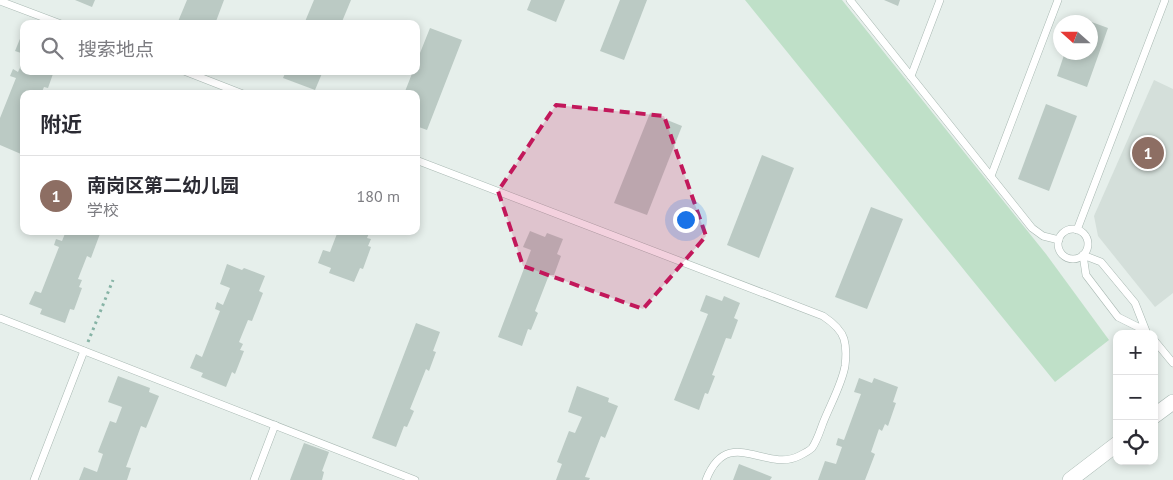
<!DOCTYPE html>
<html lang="zh">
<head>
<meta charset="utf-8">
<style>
	body { margin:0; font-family:"PT Sans","Noto Sans SC",sans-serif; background:#f2f2f3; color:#2b2b33 }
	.controls { position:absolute; right:15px; bottom:15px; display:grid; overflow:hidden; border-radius:10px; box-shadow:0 2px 8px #0003 }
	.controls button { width:45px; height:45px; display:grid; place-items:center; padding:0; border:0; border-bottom:1px solid #e1e1e2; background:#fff; color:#2b2b33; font:25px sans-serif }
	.compass { position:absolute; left:1053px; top:15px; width:45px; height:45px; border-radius:50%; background:#fff; box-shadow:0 2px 8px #0003; rotate:291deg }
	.you { position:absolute; left:685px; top:219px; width:18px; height:18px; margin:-12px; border:4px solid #fff; border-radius:50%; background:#1a73e8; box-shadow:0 0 0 8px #1a73e833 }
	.badge { display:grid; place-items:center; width:32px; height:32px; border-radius:50%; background:#0f766e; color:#fff; font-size:16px; font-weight:700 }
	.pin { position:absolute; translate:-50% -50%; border:2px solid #fff; box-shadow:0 1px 5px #0006 }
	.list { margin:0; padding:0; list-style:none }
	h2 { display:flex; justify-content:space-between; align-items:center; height:65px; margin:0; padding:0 20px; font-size:21px }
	h2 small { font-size:16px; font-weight:400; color:#7c7c81 }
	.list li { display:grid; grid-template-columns:32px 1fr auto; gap:15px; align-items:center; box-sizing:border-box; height:80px; padding:0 20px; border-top:1px solid #e1e1e2 }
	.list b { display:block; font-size:19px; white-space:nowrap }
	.list p { margin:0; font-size:16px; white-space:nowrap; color:#7c7c81 }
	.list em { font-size:16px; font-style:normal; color:#7c7c81 }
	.icon { flex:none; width:28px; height:28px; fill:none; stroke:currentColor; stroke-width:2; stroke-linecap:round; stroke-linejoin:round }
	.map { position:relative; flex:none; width:1173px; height:480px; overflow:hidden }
	.search { position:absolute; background:#fff; box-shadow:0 2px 8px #0003; left:20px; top:20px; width:400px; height:55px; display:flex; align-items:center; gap:12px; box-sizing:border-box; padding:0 18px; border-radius:10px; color:#7c7c81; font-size:19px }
	.panel { position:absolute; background:#fff; box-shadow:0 2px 8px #0003; left:20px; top:90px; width:400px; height:145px; border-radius:10px }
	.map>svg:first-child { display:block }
	.built { fill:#d4dfda }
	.green { fill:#bfe0c8 }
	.building { fill:#bbcac4 }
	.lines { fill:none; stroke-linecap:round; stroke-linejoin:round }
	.service-casing { stroke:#a8b8b2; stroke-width:8 }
	.tertiary-casing { stroke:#a8b8b2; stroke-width:16 }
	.path { stroke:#86b3a5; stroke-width:3; stroke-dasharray:2.5 4; stroke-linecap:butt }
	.service { stroke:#fff; stroke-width:7 }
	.tertiary { stroke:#fff; stroke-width:15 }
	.marked { fill:#c2185b; fill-opacity:0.2; stroke:#c2185b; stroke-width:4; stroke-dasharray:10 6; stroke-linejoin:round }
</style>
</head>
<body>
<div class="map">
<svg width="1173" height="480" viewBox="0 0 1173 480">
	<rect width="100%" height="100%" fill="#e6efeb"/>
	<polygon class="built" points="1154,80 1173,89 1173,293 1155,307 1098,236 1094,216"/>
	<polygon class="green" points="745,0 842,0 1046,254 1109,340 1055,382"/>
	<g class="building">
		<polygon points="75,0 95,0 92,7"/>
		<polygon points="187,0 224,0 215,24 177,24"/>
		<polygon points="314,0 351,0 341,24 304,24"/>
		<polygon points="531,0 565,0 556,22 527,10"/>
		<polygon points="620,0 647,0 624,60 600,51"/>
		<polygon points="884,0 900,0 898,6"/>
		<polygon points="1078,17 1108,28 1087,87 1057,76 1065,52 1090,52 1090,22 1076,22"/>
		<polygon points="430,28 462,40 427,130 416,126 416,94 404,94 413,71 416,71 416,63"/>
		<polygon points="24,29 24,54 15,51"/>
		<polygon points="24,59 24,71 54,71 48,88 44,87 41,94 24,94 24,148 21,154 0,145 0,118 16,78 10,76 13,69 18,72"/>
		<polygon points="286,71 323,71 315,90 283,78"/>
		<polygon points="1046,104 1077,116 1049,191 1018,179"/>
		<polygon points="650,113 682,126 647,215 614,203"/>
		<polygon points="762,155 794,168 759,258 727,245"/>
		<polygon points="871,207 903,219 867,309 835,297"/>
		<polygon points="66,231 101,231 91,258 87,256 78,279 82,280 79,287 82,288 74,310 70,309 65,323 40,314 42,309 29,304 35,291 41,293 59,247 54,245 56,239 62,241"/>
		<polygon points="338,231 370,231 367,238 371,239 368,246 371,247 363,269 360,268 354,282 329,273 331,268 318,263 323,250 330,252"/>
		<polygon points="530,231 545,237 547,233 563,239 557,254 561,256 554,275 549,275 535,311 538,313 531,330 528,329 522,346 498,337 531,250 523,247"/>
		<polygon points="227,264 242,270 244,268 265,276 259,291 263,293 252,321 248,320 239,342 243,344 240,350 244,351 235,374 232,372 226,387 201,377 203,373 190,368 196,354 202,357 220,311 215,309 217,302 223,305 230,288 220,284"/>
		<polygon points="706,295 722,301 724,296 740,303 734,318 738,320 731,339 726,338 712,375 715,376 708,394 705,393 699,410 674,400 708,314 700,311"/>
		<polygon points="416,323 440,332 433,351 436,352 429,371 426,369 410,409 414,411 407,427 404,426 396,447 372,438"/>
		<polygon points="118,376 150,388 149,392 159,396 146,428 141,426 126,467 131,468 127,480 79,480 84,467 97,472 103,454 98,452 110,421 116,423 122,407 108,402"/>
		<polygon points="859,378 872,383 874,378 898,387 893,402 896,403 888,426 885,424 882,431 879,429 871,452 875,454 865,480 818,480 825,461 836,464 842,447 836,445 838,438 844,440 861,394 854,392"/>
		<polygon points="577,386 609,398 608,402 618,406 605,438 601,436 585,477 590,478 589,480 556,480 562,464 557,462 569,431 575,433 582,417 568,412"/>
		<polygon points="304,443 329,452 322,471 324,472 322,480 290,480"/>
		<polygon points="739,464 772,477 770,480 733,480"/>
	</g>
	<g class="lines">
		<defs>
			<g id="service">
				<polyline points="850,0 1032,228 1043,236 1059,240"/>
				<polyline points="0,1 61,24"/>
				<polyline points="184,71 243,94"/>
				<polyline points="911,76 940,0"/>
				<path d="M416 160 823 316C832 322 841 329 844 339 846 346 846 358 845 366 842 384 830 405 823 423 820 431 817 441 812 448 809 451 803 454 799 456 765 473 728 424 706 480"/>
				<polyline points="991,176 1058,0"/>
				<circle cx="1073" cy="244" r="15"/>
				<polyline points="1077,230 1165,0"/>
				<polygon points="1083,255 1101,262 1135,303 1146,331 1118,317 1086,275"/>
				<polyline points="0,318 415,480"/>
				<polyline points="1154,340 1173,363"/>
				<polyline points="34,480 84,351"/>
				<polyline points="254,480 275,425"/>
			</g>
			<g id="tertiary">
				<polyline points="1154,416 1173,402"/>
				<polyline points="1070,480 1117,444"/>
			</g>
		</defs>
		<use href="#service" class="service-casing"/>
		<use href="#tertiary" class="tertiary-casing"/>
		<polyline class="path" points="88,342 113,280"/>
		<use href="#service" class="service"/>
		<use href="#tertiary" class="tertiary"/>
	</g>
	<path class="marked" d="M556 105 664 116 706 236 643 309 523 266 498 191Z"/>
</svg>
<div class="controls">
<button>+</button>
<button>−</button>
<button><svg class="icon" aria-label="locate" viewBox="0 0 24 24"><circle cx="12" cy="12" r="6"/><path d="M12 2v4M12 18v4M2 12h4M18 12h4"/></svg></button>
</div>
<svg class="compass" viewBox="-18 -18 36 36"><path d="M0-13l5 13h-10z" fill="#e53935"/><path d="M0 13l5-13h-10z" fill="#7c7c81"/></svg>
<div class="you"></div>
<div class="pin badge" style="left:1148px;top:153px;background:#8d6e63">1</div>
<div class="search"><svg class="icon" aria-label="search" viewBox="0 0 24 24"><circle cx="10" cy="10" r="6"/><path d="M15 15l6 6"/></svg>搜索地点</div>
<section class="panel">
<h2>附近<small></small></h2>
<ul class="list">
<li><span class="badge" style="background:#8d6e63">1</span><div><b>南岗区第二幼儿园</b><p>学校</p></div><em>180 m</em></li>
</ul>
</section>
</div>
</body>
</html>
